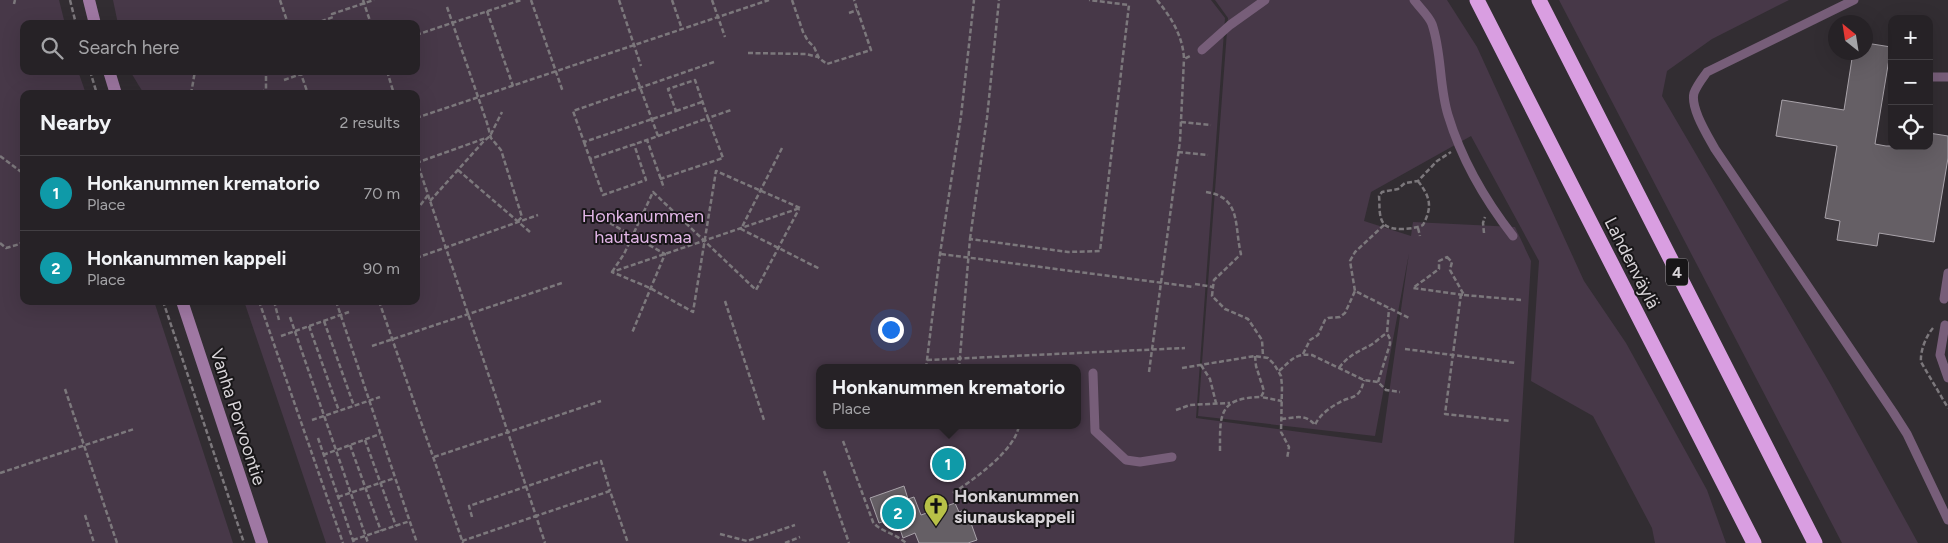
<!DOCTYPE html>
<html lang="en">
<head>
<meta charset="utf-8">
<style>
	body { margin:0; font-family:Figtree,sans-serif; background:#2e2a2e; color:#f1f3f6 }
	.controls { position:absolute; right:15px; top:15px; display:grid; overflow:hidden; border-radius:10px; box-shadow:0 5px 20px #0002 }
	.controls button { width:45px; height:45px; display:grid; place-items:center; padding:0; border:0; border-bottom:1px solid #423f43; background:#262226; color:#f1f3f6; font:25px sans-serif }
	.compass { position:absolute; left:1828px; top:15px; width:45px; height:45px; border-radius:50%; background:#262226; box-shadow:0 5px 20px #0002; rotate:330deg }
	.you { position:absolute; left:890px; top:329px; width:18px; height:18px; margin:-12px; border:4px solid #fff; border-radius:50%; background:#1a73e8; box-shadow:0 0 0 8px #1a73e833 }
	.badge { display:grid; place-items:center; width:32px; height:32px; border-radius:50%; background:#b8c147; color:#fff; font-size:16px; font-weight:700 }
	.pin { position:absolute; translate:-50% -50%; border:2px solid #fff; box-shadow:0 1px 5px #0006 }
	.popup { position:absolute; left:816px; top:364px; width:265px; height:65px; box-sizing:border-box; display:grid; place-content:center; border-radius:10px; background:#262226; filter:drop-shadow(0 1px 4px #0005); font-size:16px; white-space:nowrap; color:#a4a4a7 }
	.popup b { font-size:19px; color:#f1f3f6 }
	.popup::after { content:''; position:absolute; left:50%; top:100%; margin-left:-10px; border:10px solid transparent; border-top-color:#262226 }
	.list { margin:0; padding:0; list-style:none }
	h2 { display:flex; justify-content:space-between; align-items:center; height:65px; margin:0; padding:0 20px; font-size:21px }
	h2 small { font-size:16px; font-weight:400; color:#a4a4a7 }
	.list li { display:grid; grid-template-columns:32px 1fr auto; gap:15px; align-items:center; box-sizing:border-box; height:75px; padding:0 20px; border-top:1px solid #423f43 }
	.list b { display:block; font-size:19px; white-space:nowrap }
	.list p { margin:0; font-size:16px; white-space:nowrap; color:#a4a4a7 }
	.list em { font-size:16px; font-style:normal; color:#a4a4a7 }
	.icon { flex:none; width:28px; height:28px; fill:none; stroke:currentColor; stroke-width:2; stroke-linecap:round; stroke-linejoin:round }
	.map { position:relative; flex:none; width:1948px; height:543px; overflow:hidden }
	.search { position:absolute; background:#262226; box-shadow:0 5px 20px #0002; left:20px; top:20px; width:400px; height:55px; display:flex; align-items:center; gap:12px; box-sizing:border-box; padding:0 18px; border-radius:10px; color:#a4a4a7; font-size:19px }
	.panel { position:absolute; background:#262226; box-shadow:0 5px 20px #0002; left:20px; top:90px; width:400px; height:215px; border-radius:10px }
	.map>svg:first-child { display:block }
	.green { fill:#473848; fill-rule:evenodd }
	.building { fill:#655f65; stroke:#a9a3aa }
	.lines { fill:none; stroke-linecap:round; stroke-linejoin:round }
	.path { stroke:#7c787c; stroke-width:2.5; stroke-dasharray:5 2.5; stroke-linecap:butt }
	.service { stroke:#775e79; stroke-width:9 }
	.secondary { stroke:#9f78a3; stroke-width:12 }
	.motorway { stroke:#d99ee1; stroke-width:15 }
	.labels { text-anchor:middle; dominant-baseline:central; stroke-width:4; stroke-linejoin:round; paint-order:stroke }
	.shield { fill:#181618; stroke:#9e9b9e; stroke-width:1 }
	.shield-label { font-size:16px; font-weight:bold; fill:#d8d4d8 }
	.park-label { font-size:18px; fill:#e2b6e7; stroke:#181618 }
	.street-label { font-size:18px; fill:#d8d4d8; stroke:#181618 }
	.poi-label { font-size:18px; font-weight:bold; fill:#d8d4d8; stroke:#181618; text-anchor:start }
</style>
</head>
<body>
<div class="map">
<svg width="1948" height="543" viewBox="0 0 1948 543">
	<rect width="100%" height="100%" fill="#322d32"/>
	<g class="green">
		<polygon points="0,0 59,0 65,24 24,24 24,71 78,71 86,94 24,94 24,301 154,301 233,543 0,543"/>
		<path d="M113 0H1211L1225 18 1196 418 1382 443 1409 253 1375 436 1198 416 1228 18 1215 0H1447L1477 47 1584 281 1626 343 1707 490 1726 543H1655L1652 528 1593 416 1531 381 1539 261 1471 136 1371 192 1364 221 1411 236 1413 222 1515 227 1531 261 1514 543H326L244 301H416V94H144L130 71H416V24H118ZM819 368H1077V425H819Z"/>
		<polygon points="1559,0 1789,0 1712,39 1667,71 1662,96 1831,385 1918,543 1842,543"/>
	</g>
	<g class="building">
		<polygon points="1866,43 1891,47 1875,144 1886,146 1929,146 1929,133 1948,136 1948,158 1934,242 1879,233 1877,246 1837,240 1840,221 1825,218 1837,146 1776,136 1782,100 1844,110 1853,52 1866,52"/>
		<polygon points="953,452 960,469 943,476 936,458"/>
		<polygon points="904,486 908,499 914,497 921,515 955,503 959,512 966,509 977,540 968,543 919,543 915,533 903,538 896,517 879,523 870,498"/>
	</g>
	<g class="lines">
		<g class="path">
			<polyline points="70,0 76,24"/>
			<polyline points="280,0 288,24"/>
			<polyline points="363,0 371,24"/>
			<polyline points="531,0 563,92"/>
			<polyline points="619,0 641,66"/>
			<polyline points="672,0 682,29"/>
			<polyline points="712,0 725,37"/>
			<polyline points="792,0 803,32 808,41 814,47 819,58 827,64 871,50 854,0"/>
			<path d="M1157 0C1171 17 1183 36 1184 59L1192 55"/>
			<polyline points="14,4 15,0"/>
			<polyline points="447,7 487,123 491,138 501,150 522,217 517,222"/>
			<polyline points="487,11 513,86"/>
			<polyline points="849,13 857,10"/>
			<polyline points="314,24 333,17 332,14 374,0"/>
			<polyline points="416,35 521,0"/>
			<polyline points="748,53 806,54 818,57"/>
			<polyline points="714,62 573,111 584,142 676,111 668,89 695,80 708,118 731,110"/>
			<polyline points="633,68 658,136 647,140 664,188"/>
			<polyline points="90,71 97,94"/>
			<polyline points="300,71 308,94"/>
			<polyline points="387,71 394,94"/>
			<polyline points="284,80 310,71"/>
			<polyline points="191,94 195,71"/>
			<polyline points="261,94 266,89 266,71"/>
			<polyline points="676,111 702,102"/>
			<polyline points="416,118 769,0"/>
			<polyline points="1181,122 1211,125"/>
			<polyline points="658,136 708,118 723,158 660,179"/>
			<polyline points="584,142 590,159 647,140"/>
			<polyline points="782,148 741,229 820,269"/>
			<polyline points="1178,152 1208,155"/>
			<polyline points="0,156 24,174"/>
			<polyline points="416,159 536,516 610,491 628,543"/>
			<polyline points="590,159 603,195 646,180 634,144"/>
			<polyline points="416,163 486,138"/>
			<polyline points="458,170 530,232"/>
			<path d="M1418 181C1430 197 1433 206 1423 225 1415 229 1391 232 1384 224 1378 217 1380 204 1379 196L1382 192 1398 189 1405 183 1418 181 1437 161 1451 152"/>
			<path d="M1206 192C1242 197 1234 227 1241 254L1214 280 1213 287"/>
			<polyline points="430,201 483,142 490,136 502,112"/>
			<polyline points="800,208 716,171 693,312 650,288 612,272 800,208"/>
			<polyline points="416,211 428,195"/>
			<polyline points="590,212 665,254 632,333"/>
			<polyline points="1384,225 1355,252 1350,261 1355,291 1409,318"/>
			<polyline points="1418,228 1420,236"/>
			<polyline points="1484,233 1483,223 1485,217"/>
			<polyline points="970,239 987,118 999,0"/>
			<polyline points="0,243 6,248 20,244 24,239"/>
			<polyline points="941,254 1194,287"/>
			<polygon points="1447,257 1452,262 1450,270 1464,295 1413,288 1439,269 1439,261"/>
			<polyline points="416,258 538,215"/>
			<polyline points="612,272 624,254 653,192 756,290 799,209"/>
			<polyline points="1195,284 1213,287 1212,296 1225,309 1248,319 1262,340 1263,356"/>
			<polyline points="1461,294 1445,414 1511,421"/>
			<polyline points="1464,295 1521,300"/>
			<polyline points="163,301 244,543"/>
			<polyline points="259,301 343,543"/>
			<polyline points="274,301 279,320"/>
			<polyline points="336,301 417,543"/>
			<polyline points="379,301 463,543"/>
			<polyline points="725,301 764,420"/>
			<polyline points="290,317 368,543"/>
			<polyline points="324,321 354,406"/>
			<polyline points="309,326 339,411"/>
			<path d="M1933 328C1926 336 1920 351 1921 362L1948 408"/>
			<polyline points="281,336 349,312"/>
			<polyline points="372,346 562,283"/>
			<polyline points="1405,349 1516,363"/>
			<polyline points="1303,354 1310,340 1318,335 1325,320 1328,318 1340,317 1345,313 1355,291"/>
			<polyline points="1255,356 1256,366 1264,391 1261,397 1282,401"/>
			<polyline points="927,360 1185,348"/>
			<polyline points="1201,365 1210,379 1216,403"/>
			<polyline points="926,368 940,254 961,116 974,0"/>
			<polyline points="959,368 970,239 1068,252 1100,251 1129,5 1089,0"/>
			<polyline points="1182,368 1255,356 1268,358 1274,364 1281,376 1282,386 1281,432 1289,447 1287,459"/>
			<path d="M1339 368C1347 357 1355 353 1367 347 1374 344 1380 337 1387 333"/>
			<path d="M1279 371C1291 361 1294 353 1312 355L1364 380 1378 382 1386 390 1400 392"/>
			<polyline points="1149,372 1180,141 1184,59"/>
			<polyline points="1378,382 1390,344 1390,339 1387,333 1389,309"/>
			<polyline points="65,389 117,543"/>
			<polyline points="1176,410 1190,405 1230,403"/>
			<path d="M1281 419C1295 418 1305 413 1315 425 1319 415 1332 406 1342 401 1348 398 1356 398 1360 391 1362 388 1363 384 1364 380"/>
			<polyline points="312,420 380,397"/>
			<polyline points="318,438 354,543"/>
			<polyline points="365,440 396,526"/>
			<path d="M843 441 873 522C879 531 895 533 906 543"/>
			<polyline points="350,445 381,531"/>
			<path d="M1220 451C1220 415 1218 398 1261 397"/>
			<polyline points="323,455 380,434"/>
			<polyline points="434,457 601,401"/>
			<polyline points="824,471 849,543"/>
			<polyline points="0,473 134,429"/>
			<path d="M953 493C973 480 1016 450 1019 425"/>
			<polyline points="338,497 395,478"/>
			<polyline points="85,515 94,543"/>
			<polyline points="472,517 469,506 601,461 610,491"/>
			<polyline points="720,534 747,541 795,525"/>
			<polyline points="353,540 410,521"/>
			<polyline points="462,541 536,516 545,543"/>
			<polyline points="785,543 800,537"/>
		</g>
		<g class="service">
			<path d="M1414 0C1419 7 1429 16 1432 24 1442 53 1439 86 1448 115 1461 158 1485 200 1513 236"/>
			<path d="M1854 0 1707 72C1702 79 1697 85 1694 93 1690 108 1708 136 1715 149L1893 412 1907 434 1948 520"/>
			<polyline points="1202,50 1230,25 1265,0"/>
			<polyline points="1929,77 1948,77"/>
			<polyline points="1944,299 1948,273"/>
			<polyline points="1948,327 1945,325 1940,355 1948,378"/>
			<polyline points="1093,373 1095,431 1126,460 1140,462 1172,457"/>
		</g>
		<g class="secondary">
			<polyline points="89,0 95,24"/>
			<polyline points="109,71 116,94"/>
			<polyline points="182,301 262,543"/>
		</g>
		<g class="motorway">
			<polyline points="1477,0 1754,543"/>
			<polyline points="1539,0 1815,543"/>
		</g>
	</g>
	<defs>
		<symbol id="church-pin" viewBox="-11 -11 22 30"><path d="M0 17L-7.5 6A9.5 9.5 0 1 1 7.5 6Z" fill="#b8c147" stroke="#181618"/><path d="M-1.2-6h2.4v3.5h3.3v2.4h-3.3V6h-2.4V-.1h-3.3v-2.4h3.3Z" fill="#111"/></symbol>
	</defs>
	<g fill-rule="evenodd">
		<use href="#church-pin" x="922" y="492" width="28" height="38"/>
	</g>
	<g class="labels">
		<rect class="shield" x="1666" y="258.5" width="22" height="27" rx="4"/>
		<g class="shield-label">
			<text x="1677" y="272">4</text>
		</g>
		<g class="park-label">
			<text x="643" y="216">Honkanummen<tspan x="643" dy="21">hautausmaa</tspan></text>
		</g>
		<g class="street-label">
			<text transform="translate(1632 263) rotate(63)">Lahdenväylä</text>
			<text transform="translate(238 417) rotate(72)">Vanha Porvoontie</text>
		</g>
		<g class="poi-label">
			<text x="954" y="496">Honkanummen<tspan x="954" dy="21">siunauskappeli</tspan></text>
		</g>
	</g>
</svg>
<div class="controls">
<button>+</button>
<button>−</button>
<button><svg class="icon" aria-label="locate" viewBox="0 0 24 24"><circle cx="12" cy="12" r="6"/><path d="M12 2v4M12 18v4M2 12h4M18 12h4"/></svg></button>
</div>
<svg class="compass" viewBox="-18 -18 36 36"><path d="M0-13l5 13h-10z" fill="#e53935"/><path d="M0 13l5-13h-10z" fill="#a4a4a7"/></svg>
<div class="you"></div>
<div class="pin badge" style="left:948px;top:464px;background:#0f9aa8">1</div>
<div class="popup"><b>Honkanummen krematorio</b>Place</div>
<div class="pin badge" style="left:898px;top:513px;background:#0f9aa8">2</div>
<div class="search"><svg class="icon" aria-label="search" viewBox="0 0 24 24"><circle cx="10" cy="10" r="6"/><path d="M15 15l6 6"/></svg>Search here</div>
<section class="panel">
<h2>Nearby<small>2 results</small></h2>
<ul class="list">
<li><span class="badge" style="background:#0f9aa8">1</span><div><b>Honkanummen krematorio</b><p>Place</p></div><em>70 m</em></li>
<li><span class="badge" style="background:#0f9aa8">2</span><div><b>Honkanummen kappeli</b><p>Place</p></div><em>90 m</em></li>
</ul>
</section>
</div>
</body>
</html>
